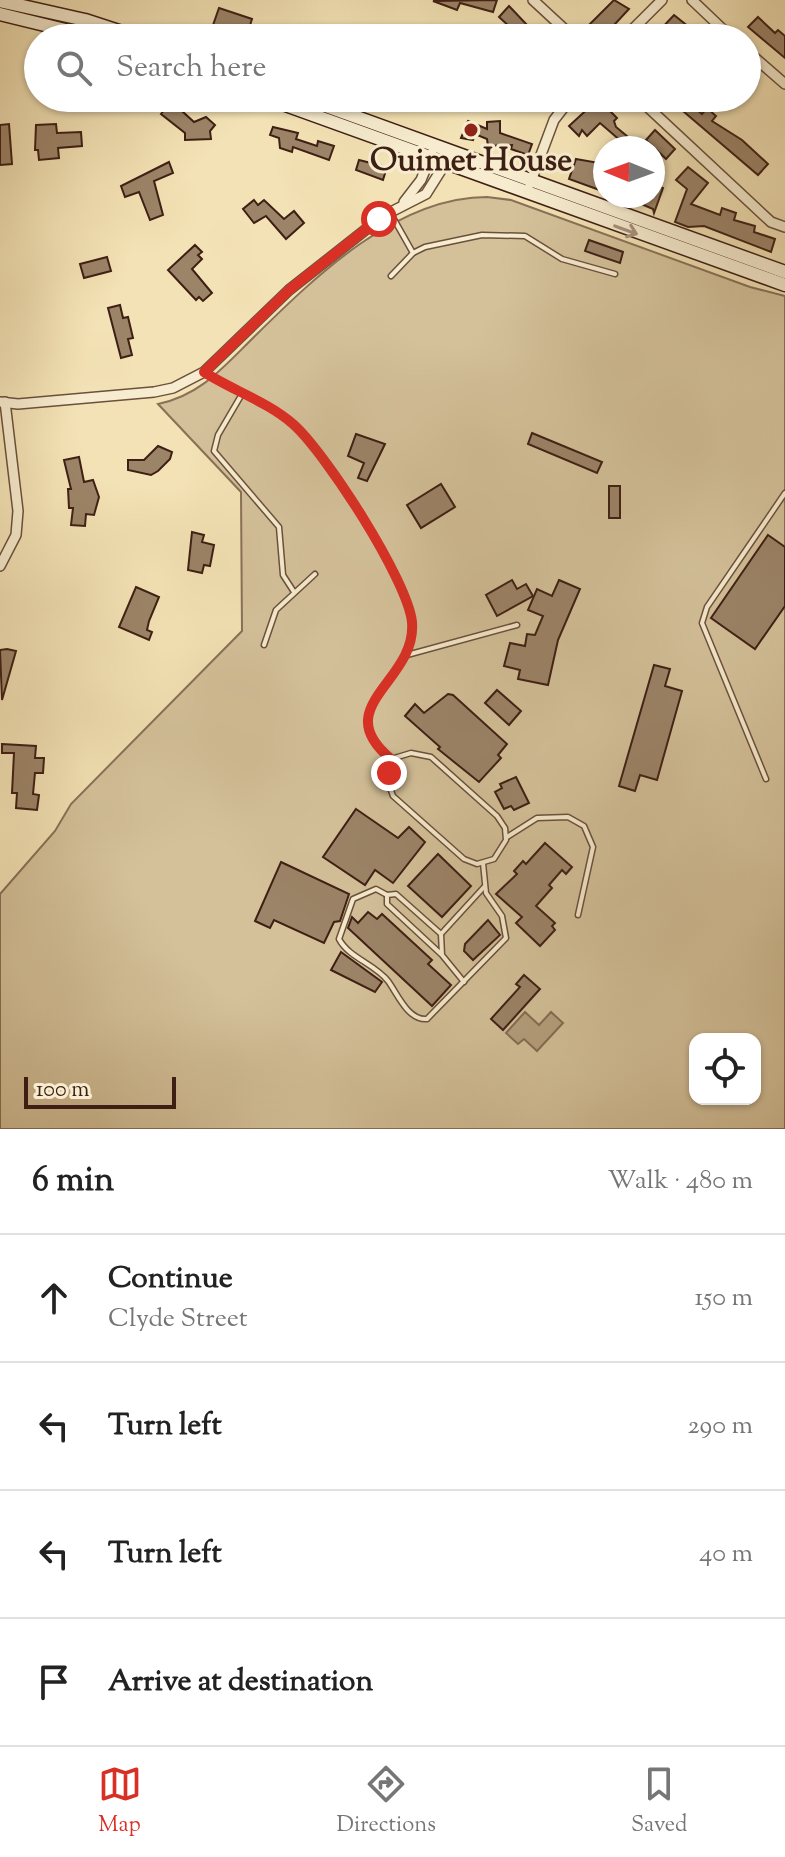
<!DOCTYPE html>
<html lang="en">
<head>
<meta charset="utf-8">
<style>
	body { margin:0; font-family:"Sorts Mill Goudy",serif; background:#f6f6f6; color:#222 }
	.controls { position:absolute; right:24px; bottom:24px; display:grid; overflow:hidden; border-radius:16px; box-shadow:0 2px 6px #0004 }
	.controls button { width:72px; height:72px; display:grid; place-items:center; padding:0; border:0; border-bottom:2px solid #e0e0e0; background:#fff; color:#222; font:40px sans-serif }
	.compass { position:absolute; left:593px; top:136px; width:72px; height:72px; border-radius:50%; background:#fff; box-shadow:0 2px 6px #0004; rotate:271deg }
	.scale { position:absolute; left:24px; bottom:20px; width:152px; box-sizing:border-box; padding-left:8px; border:4px solid #3e1f14; border-top:0; font-size:22px; line-height:28px; white-space:nowrap; color:#3e1f14; -webkit-text-stroke:6px #f7eccf; paint-order:stroke }
	.stop { position:absolute; width:24px; height:24px; margin:-18px; border:6px solid #d93025; border-radius:50%; background:#fff }
	.stop.end { background:#d93025; border-color:#fff; box-shadow:0 2px 8px #0008 }
	.list { margin:0; padding:0; list-style:none }
	h2 { display:flex; justify-content:space-between; align-items:center; height:104px; margin:0; padding:0 32px; font-size:34px }
	h2 small { font-size:26px; font-weight:400; color:#767676 }
	.list li { display:grid; grid-template-columns:52px 1fr auto; gap:24px; align-items:center; box-sizing:border-box; height:128px; padding:0 32px; border-top:2px solid #e0e0e0 }
	.list b { display:block; font-size:30px; white-space:nowrap }
	.list p { margin:0; font-size:26px; white-space:nowrap; color:#767676 }
	.list em { font-size:26px; font-style:normal; color:#767676 }
	.icon { flex:none; width:44px; height:44px; fill:none; stroke:currentColor; stroke-width:2; stroke-linecap:round; stroke-linejoin:round }
	.map { position:relative; flex:none; width:785px; height:1129px; overflow:hidden }
	.search { position:absolute; background:#fff; box-shadow:0 2px 6px #0004; left:24px; right:24px; top:24px; height:88px; display:flex; align-items:center; gap:20px; box-sizing:border-box; padding:0 28px; border-radius:44px; color:#767676; font-size:30px }
	.sheet { height:616px; background:#fff }
	nav { display:flex; justify-content:space-around; align-items:center; box-sizing:border-box; height:112px; border-top:2px solid #e0e0e0; background:#fff; font-size:22px; color:#767676 }
	nav a { display:grid; justify-items:center; gap:4px }
	nav .on { color:#d93025 }
	.map>svg:first-child { display:block }
	.green { fill:#d4c19a; stroke:#897057; stroke-width:2; fill-rule:evenodd }
	.water { fill:#b5a07e; stroke:#856c54; stroke-width:2 }
	.building { fill:#9c8468; stroke:#3e1f14; stroke-width:2 }
	.lines { fill:none; stroke-linecap:round; stroke-linejoin:round }
	.lane-casing { stroke:#6b503c; stroke-width:7 }
	.street-casing { stroke:#6b503c; stroke-width:12 }
	.secondary-casing { stroke:#3e1f14; stroke-width:15 }
	.lane { stroke:#f7eccf; stroke-width:4 }
	.street { stroke:#f7eccf; stroke-width:9 }
	.secondary { stroke:#f7eccf; stroke-width:12 }
	.oneway { stroke:#a4907b }
	.route { stroke:#d93025; stroke-width:10 }
	.poi-dot { fill:#8f2418; stroke:#f7eccf; stroke-width:3 }
	.labels { text-anchor:middle; dominant-baseline:central; stroke-width:6; stroke-linejoin:round; paint-order:stroke }
	.poi-label { font-size:32px; font-weight:bold; fill:#3e1f14; stroke:#f7eccf }
</style>
</head>
<body>
<div class="map">
<svg width="785" height="1129" viewBox="0 0 785 1129">
	<rect width="100%" height="100%" fill="#f3e2b5"/>
	<filter id="stains"><feTurbulence type="fractalNoise" baseFrequency=".0025" numOctaves="4"/><feColorMatrix values="0 0 0 0 .2 0 0 0 0 .09 0 0 0 0 .02 0 0 0 .5 -.17"/></filter>
	<radialGradient id="worn" r=".72"><stop offset=".6" stop-color="#630" stop-opacity="0"/><stop offset="1" stop-color="#630" stop-opacity=".3"/></radialGradient>
	<path class="green" d="M487 197 511 200 750 287 785 296V1129H0V894L55 831 71 804 242 631 241 492 158 404C202 395 225 365 256 335 317 275 397 197 487 197ZM695 1039H755V1099H695Z"/>
	<polygon class="water" points="525,1012 539,1025 551,1012 563,1023 537,1051 524,1039 518,1044 506,1033"/>
	<g class="building">
		<polygon points="497,0 493,12 460,3 457,10 433,1"/>
		<polygon points="614,0 629,9 602,38 598,38 586,28"/>
		<polygon points="509,6 528,26 541,38 522,38 499,17"/>
		<polygon points="219,8 252,19 247,35 212,28"/>
		<polygon points="674,15 689,27 678,38 670,38 660,30"/>
		<polygon points="758,17 775,33 778,30 785,36 785,58 748,27"/>
		<polygon points="587,98 608,98 603,104 617,118 614,121 616,127 634,142 629,148 600,123 587,136 582,130 579,136 569,126 593,104"/>
		<polygon points="684,98 702,114 707,108 716,116 712,121 742,140 768,164 758,175 677,106"/>
		<polygon points="171,101 194,122 206,117 215,125 210,131 211,139 185,140 185,133 161,114"/>
		<polygon points="468,121 487,129 487,122 500,121 500,133 532,144 528,155 511,149 512,145 488,146 487,139 475,134 473,140 461,138"/>
		<polygon points="9,124 12,164 0,165 0,125"/>
		<polygon points="56,124 57,133 81,132 82,146 58,148 59,158 39,160 38,150 35,150 36,125"/>
		<polygon points="273,127 298,133 296,139 317,146 318,141 334,146 329,160 293,147 292,152 280,148 279,138 270,135"/>
		<polygon points="655,130 675,149 666,159 646,140"/>
		<polygon points="576,159 605,164 605,192 569,179"/>
		<polygon points="359,160 387,167 383,180 356,170"/>
		<polygon points="169,162 173,173 154,181 163,215 150,220 139,192 125,197 121,186"/>
		<polygon points="688,167 708,183 691,204 720,215 722,208 736,213 734,220 755,226 754,232 775,239 771,252 704,226 688,227 675,222 687,189 676,180"/>
		<polygon points="653,184 663,188 654,213 653,209 625,197 653,196"/>
		<polygon points="254,200 258,205 264,200 284,219 294,211 304,223 286,239 266,216 254,223 243,209"/>
		<polygon points="589,240 623,252 620,263 585,251"/>
		<polygon points="195,245 202,252 198,255 202,259 192,269 212,293 203,301 199,297 196,300 168,270"/>
		<polygon points="107,257 111,271 84,278 80,264"/>
		<polygon points="120,305 123,318 128,317 133,338 128,339 132,355 121,358 108,308"/>
		<polygon points="532,433 602,462 597,473 528,444"/>
		<polygon points="356,434 385,444 367,481 358,478 364,463 348,456"/>
		<polygon points="158,446 172,452 170,459 158,471 151,475 128,470 128,460 144,460"/>
		<polygon points="79,457 84,482 93,480 99,497 94,515 86,514 85,526 71,525 73,508 69,508 68,489 71,489 64,460"/>
		<polygon points="441,484 455,507 421,528 407,505"/>
		<rect x="609" y="486" width="11" height="32"/>
		<polygon points="192,532 204,535 202,542 214,545 210,566 204,565 202,573 188,570"/>
		<polygon points="768,535 785,547 785,606 755,649 711,618"/>
		<polygon points="512,580 517,589 526,584 533,596 497,616 486,595"/>
		<polygon points="559,580 580,589 558,640 548,685 518,679 520,670 504,666 510,643 525,646 527,634 535,635 543,616 528,610 537,589 552,596"/>
		<polygon points="136,587 159,597 149,621 147,630 152,632 149,640 119,627"/>
		<polygon points="7,649 16,651 2,700 0,650"/>
		<polygon points="654,665 670,669 665,686 682,691 657,780 640,775 635,791 619,786"/>
		<polygon points="497,690 521,711 509,725 485,703"/>
		<polygon points="448,694 453,695 507,744 498,755 501,758 479,782 438,749 440,747 405,716 415,704 424,713"/>
		<polygon points="2,744 36,746 35,758 44,758 43,773 35,773 33,794 39,795 37,810 16,808 17,793 12,793 14,753 2,753"/>
		<polygon points="516,777 529,803 514,810 511,806 504,809 495,792 502,788 500,784"/>
		<polygon points="356,809 398,838 409,827 425,842 393,883 375,870 365,885 323,857"/>
		<polygon points="545,843 572,867 566,874 562,870 549,885 552,888 536,906 555,923 552,926 555,930 540,946 516,923 522,917 496,894 517,874 514,871 523,861 526,864"/>
		<polygon points="438,854 471,886 442,917 408,886"/>
		<polygon points="281,862 349,894 340,921 334,922 324,943 274,920 270,928 255,921"/>
		<polygon points="368,912 377,919 382,914 432,960 428,964 451,985 432,1006 348,928 352,917 358,923"/>
		<polygon points="488,920 500,935 473,960 464,951 465,944"/>
		<polygon points="341,952 382,982 375,992 331,970"/>
		<polygon points="524,975 540,989 503,1030 491,1019 520,987 516,984"/>
	</g>
	<g class="lines">
		<defs>
			<g id="lane">
				<polyline points="391,214 413,253"/>
				<polyline points="391,276 413,253 425,247 482,235 525,236 562,259 615,274"/>
				<path d="M206 373C234 391 270 402 295 426 327 457 408 579 412 623 417 682 327 706 391 759"/>
				<polyline points="242,394 218,435 214,451 279,527 283,575 294,592"/>
				<polyline points="264,645 276,610 315,574"/>
				<polyline points="407,655 517,625"/>
				<polygon points="411,753 431,757 497,816 505,828 506,840 494,859 477,864 464,859 393,796 388,782 391,759"/>
				<polyline points="766,779 702,623 707,607 785,493"/>
				<polyline points="507,837 537,818 568,817 584,826 593,847 578,915"/>
				<path d="M387 895 376 889 353 899 339 939C349 958 375 964 388 981 397 993 408 1021 427 1019L506 938 502 916 486 893 483 863"/>
				<polyline points="441,934 484,887"/>
				<polyline points="442,955 387,904 387,895 396,894 441,934 442,955 464,982"/>
			</g>
			<g id="street">
				<polyline points="533,0 574,38"/>
				<polyline points="692,0 732,38"/>
				<polyline points="624,38 662,0"/>
				<polyline points="747,51 785,84"/>
				<polyline points="638,98 771,222 785,227"/>
				<polyline points="530,184 554,120 571,98"/>
				<polyline points="404,202 421,180 432,153"/>
				<polyline points="0,402 18,404 154,392 173,388 204,372 289,290 383,216 426,194 448,159"/>
				<polyline points="0,566 16,535 18,511 5,402"/>
			</g>
			<g id="secondary">
				<polyline points="0,1 85,20 140,38"/>
				<polyline points="0,14 98,38"/>
				<polyline points="266,98 785,285"/>
				<polyline points="304,98 785,272"/>
			</g>
		</defs>
		<use href="#lane" class="lane-casing"/>
		<use href="#street" class="street-casing"/>
		<use href="#secondary" class="secondary-casing"/>
		<use href="#lane" class="lane"/>
		<use href="#street" class="street"/>
		<use href="#secondary" class="secondary"/>
	</g>
	<defs><path id="oneway-shaft" d="M-6 0H5M1.5-3L5.5 0L1.5 3" fill="none" stroke-width="1.6" stroke-linecap="round" stroke-linejoin="round" transform="scale(2)"/></defs>
	<use class="oneway" href="#oneway-shaft" transform="translate(626 230) rotate(20)"/>
	<g class="lines">
		<path class="route" d="M379 219 289 290 204 372C232 390 268 402 293 424 326 453 408 581 412 622 417 682 327 706 391 759L389 773"/>
	</g>
	<circle class="poi-dot" cx="471" cy="130" r="8"/>
	<g class="labels">
		<g class="poi-label">
			<text x="471" y="162">Ouimet House</text>
		</g>
	</g>
	<rect width="100%" height="100%" filter="url(#stains)"/>
	<rect width="100%" height="100%" fill="url(#worn)"/>
</svg>
<div class="controls">
<button><svg class="icon" aria-label="locate" viewBox="0 0 24 24"><circle cx="12" cy="12" r="6"/><path d="M12 2v4M12 18v4M2 12h4M18 12h4"/></svg></button>
</div>
<svg class="compass" viewBox="-18 -18 36 36"><path d="M0-13l5 13h-10z" fill="#e53935"/><path d="M0 13l5-13h-10z" fill="#767676"/></svg>
<div class="scale">100 m</div>
<div class="stop" style="left:379px;top:219px"></div>
<div class="stop end" style="left:389px;top:773px"></div>
<div class="search"><svg class="icon" aria-label="search" viewBox="0 0 24 24"><circle cx="10" cy="10" r="6"/><path d="M15 15l6 6"/></svg>Search here</div>
</div>
<section class="sheet">
<h2>6 min<small>Walk · 480 m</small></h2>
<ul class="list">
<li><svg class="icon" aria-label="ahead" viewBox="0 0 24 24"><path d="M12 20V5M6 11l6-6 6 6"/></svg><div><b>Continue</b><p>Clyde Street</p></div><em>150 m</em></li>
<li><svg class="icon" aria-label="left" viewBox="0 0 24 24"><path d="M17 20v-9H6M10 6l-5 5 5 5"/></svg><div><b>Turn left</b></div><em>290 m</em></li>
<li><svg class="icon" aria-label="left" viewBox="0 0 24 24"><path d="M17 20v-9H6M10 6l-5 5 5 5"/></svg><div><b>Turn left</b></div><em>40 m</em></li>
<li><svg class="icon" aria-label="arrive" viewBox="0 0 24 24"><path d="M6 21V4h12l-3 4 3 4H6"/></svg><div><b>Arrive at destination</b></div></li>
</ul>
</section>
<nav>
<a class="on"><svg class="icon" aria-label="map" viewBox="0 0 24 24"><path d="M3 6l6-2 6 2 6-2v14l-6 2-6-2-6 2zM9 4v14M15 6v14"/></svg>Map</a>
<a><svg class="icon" aria-label="directions" viewBox="0 0 24 24"><path d="M12 3l9 9-9 9-9-9zM9 14v-3h6M13 9l2 2-2 2"/></svg>Directions</a>
<a><svg class="icon" aria-label="saved" viewBox="0 0 24 24"><path d="M7 4h10v16l-5-4-5 4z"/></svg>Saved</a>
</nav>
</body>
</html>
